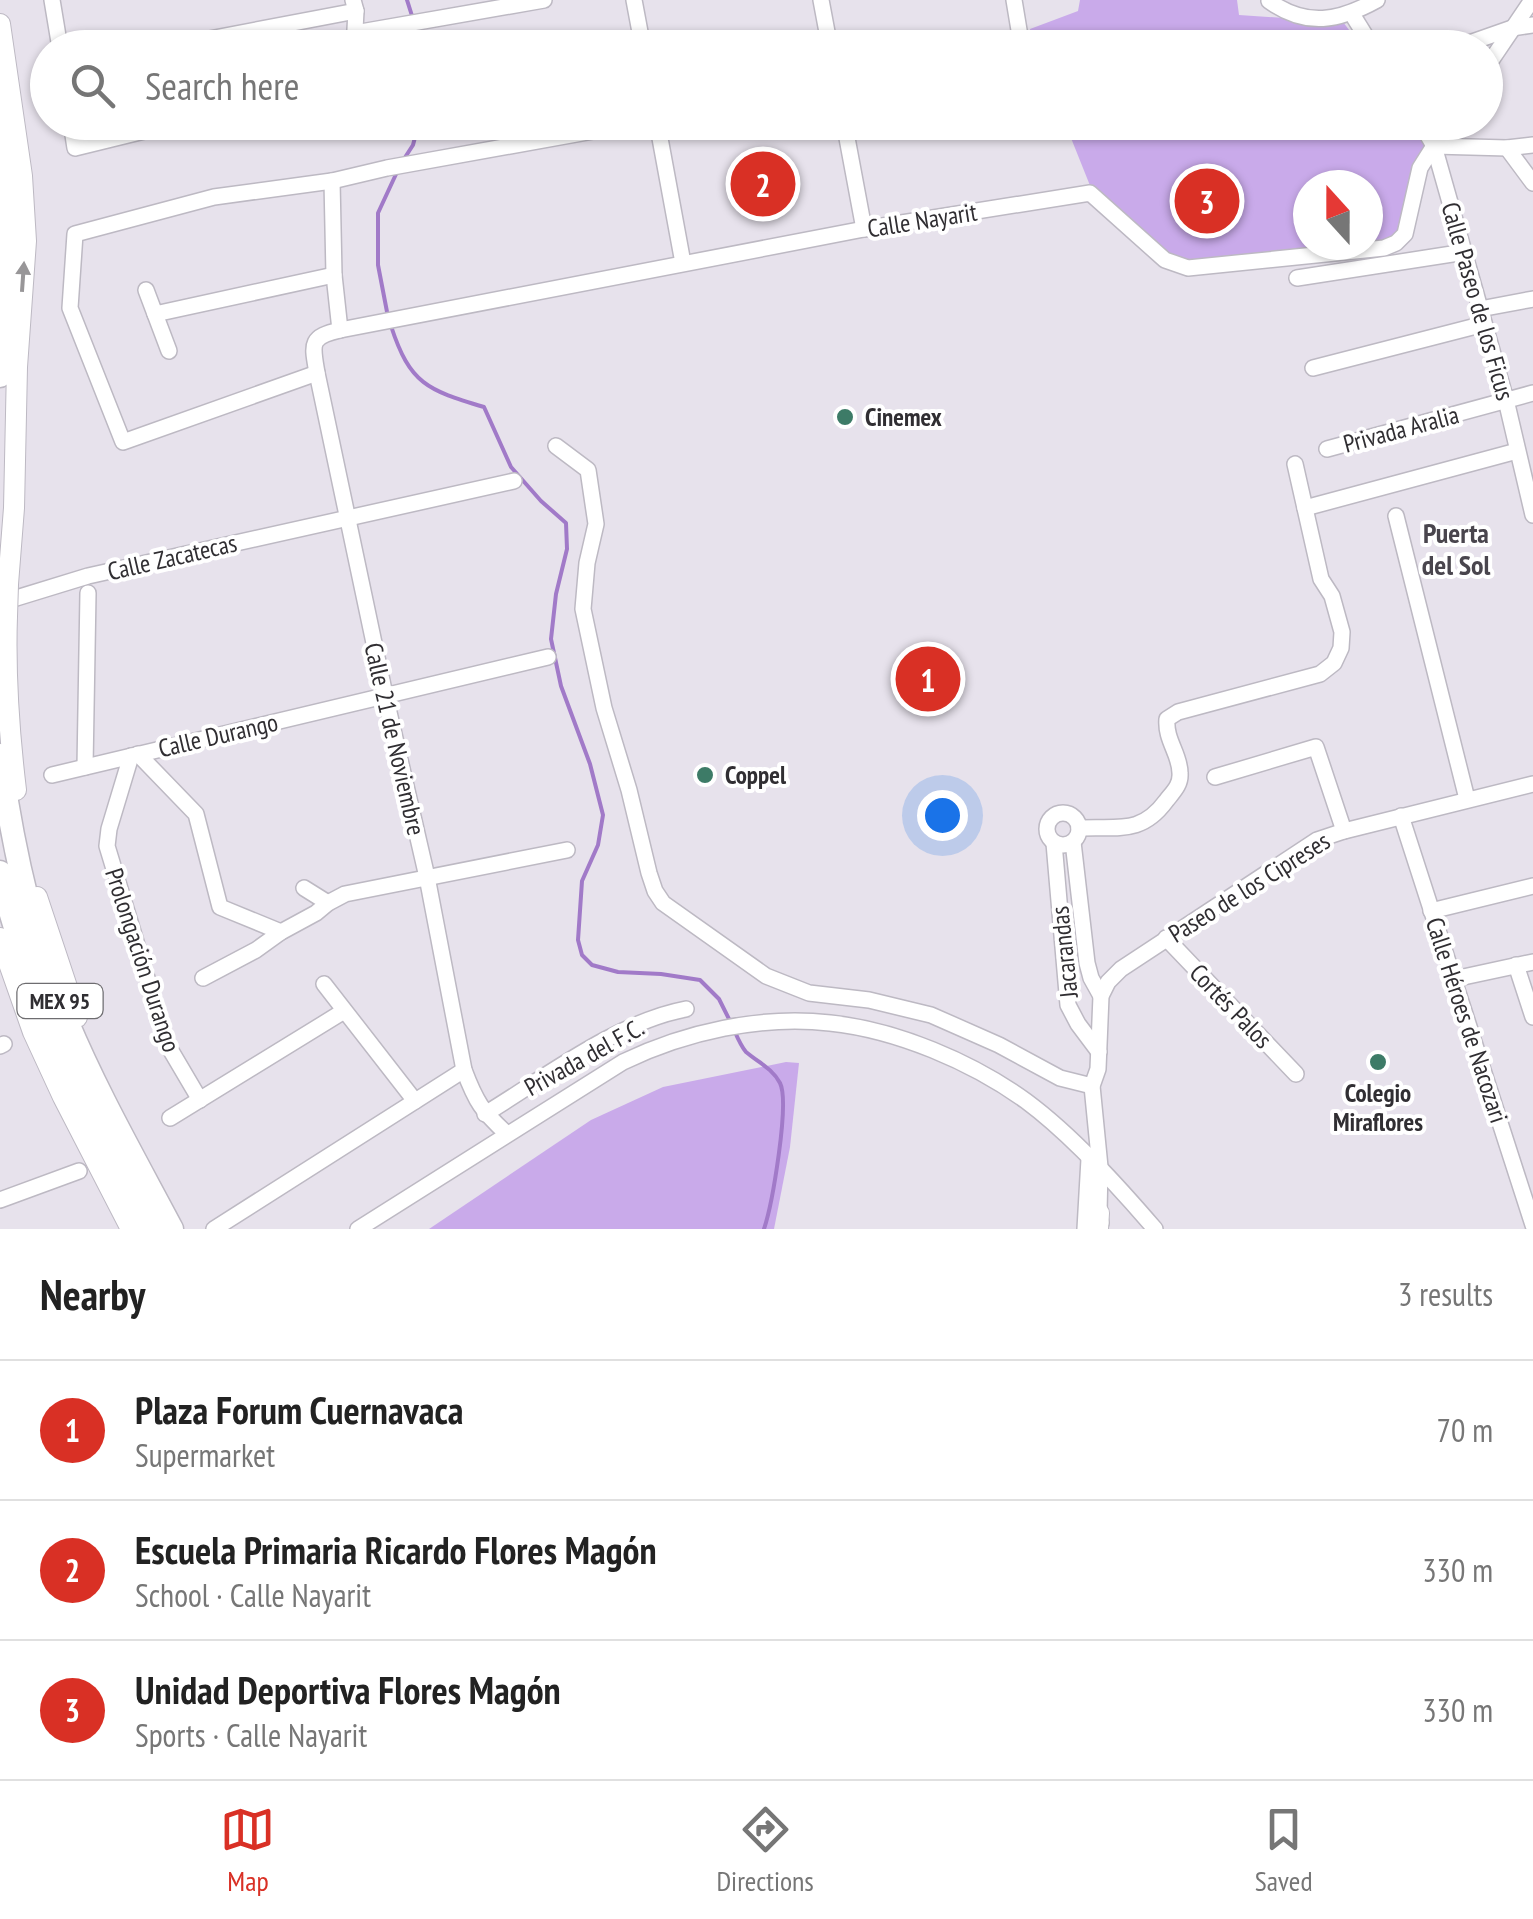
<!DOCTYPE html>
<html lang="en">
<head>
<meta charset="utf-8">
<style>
	body { margin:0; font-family:"PT Sans Narrow",sans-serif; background:#f2f2f2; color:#222 }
	.compass { position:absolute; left:1293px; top:170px; width:90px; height:90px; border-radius:50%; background:#fff; box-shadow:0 2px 8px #0004; rotate:339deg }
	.you { position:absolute; left:942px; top:815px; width:35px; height:35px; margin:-25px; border:8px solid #fff; border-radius:50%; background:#1a73e8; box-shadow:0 0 0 15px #1a73e833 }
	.badge { display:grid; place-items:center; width:65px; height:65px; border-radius:50%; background:#d93025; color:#fff; font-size:32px; font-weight:700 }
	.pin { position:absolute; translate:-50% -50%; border:5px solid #fff; box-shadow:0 2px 10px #0006 }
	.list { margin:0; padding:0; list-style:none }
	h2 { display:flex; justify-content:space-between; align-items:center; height:130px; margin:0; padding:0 40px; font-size:42px }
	h2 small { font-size:32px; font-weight:400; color:#767676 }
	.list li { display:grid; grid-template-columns:65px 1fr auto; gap:30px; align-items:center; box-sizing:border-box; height:140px; padding:0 40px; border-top:2px solid #e0e0e0 }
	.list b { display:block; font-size:38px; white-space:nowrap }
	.list p { margin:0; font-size:32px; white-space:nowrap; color:#767676 }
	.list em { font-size:32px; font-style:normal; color:#767676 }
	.icon { flex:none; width:55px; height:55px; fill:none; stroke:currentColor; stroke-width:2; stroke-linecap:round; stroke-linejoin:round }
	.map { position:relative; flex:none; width:1533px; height:1229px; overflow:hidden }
	.search { position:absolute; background:#fff; box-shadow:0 2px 8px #0004; left:30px; right:30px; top:30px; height:110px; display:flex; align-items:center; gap:25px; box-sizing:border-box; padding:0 35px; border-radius:55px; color:#767676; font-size:38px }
	.sheet { height:550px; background:#fff }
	nav { display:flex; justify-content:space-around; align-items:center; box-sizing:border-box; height:140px; border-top:2px solid #e0e0e0; background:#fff; font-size:28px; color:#767676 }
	nav a { display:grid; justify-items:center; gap:5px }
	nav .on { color:#d93025 }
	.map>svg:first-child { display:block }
	.green { fill:#c9aaea; fill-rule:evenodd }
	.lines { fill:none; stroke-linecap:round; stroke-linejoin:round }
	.stream { stroke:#a17ac8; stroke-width:4 }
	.minor-casing { stroke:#bdb9c3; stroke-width:18 }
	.major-casing { stroke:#bdb9c3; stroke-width:22 }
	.highway-casing { stroke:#bdb9c3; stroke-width:25 }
	.minor { stroke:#fff; stroke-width:15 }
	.major { stroke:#fff; stroke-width:20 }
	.highway { stroke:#fff; stroke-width:22 }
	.major-bridge-casing { stroke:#bdb9c3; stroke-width:22; stroke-linecap:butt }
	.major-bridge { stroke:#fff; stroke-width:20 }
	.oneway { fill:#989698 }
	.poi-dot { fill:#3d7b67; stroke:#fff; stroke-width:4 }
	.labels { text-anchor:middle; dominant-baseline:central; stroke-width:8; stroke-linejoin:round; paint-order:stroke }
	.shield { fill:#fff; stroke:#6e6d70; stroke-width:2.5 }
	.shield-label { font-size:22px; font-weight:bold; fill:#302e32 }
	.street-label { font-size:25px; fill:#302e32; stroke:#fff }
	.poi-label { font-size:25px; font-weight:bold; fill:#302e32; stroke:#fff; text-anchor:start }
	.neighbourhood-label { font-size:28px; font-weight:bold; fill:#49454d; stroke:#fff }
</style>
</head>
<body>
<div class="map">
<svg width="1533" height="1229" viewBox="0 0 1533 1229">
	<rect width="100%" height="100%" fill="#e7e2ec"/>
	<g class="green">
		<polygon points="1080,0 1237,0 1239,15 1343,22 1362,47 1033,47 1030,29 1078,11"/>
		<path d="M1416 122 1428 139C1413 169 1404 199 1401 232L1384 247 1187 264 1169 259 1091 188 1065 123ZM1308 185H1368V245H1308Z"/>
		<polygon points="786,1062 799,1063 790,1147 774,1229 429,1229 591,1120 663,1087"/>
	</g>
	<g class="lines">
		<g class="stream">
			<polyline points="407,0 413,19"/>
			<polyline points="415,29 421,48"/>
			<polyline points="404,159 413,145 419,122"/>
			<polyline points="388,317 378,265 378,213 397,172"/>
			<path d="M391 326C410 384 427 390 484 407L511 467 541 501 566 523 567 549 556 594 551 639 561 686 590 764 603 815 598 845 582 881 578 940 582 955 592 965 618 972 661 974 700 980 719 999 731 1023"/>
			<path d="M735 1032C738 1039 741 1046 746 1052 759 1063 772 1068 780 1083 790 1103 772 1205 764 1229"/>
		</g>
		<defs>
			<g id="minor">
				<polyline points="52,0 60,48"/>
				<polyline points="353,0 356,11 354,48"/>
				<polyline points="634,0 643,48"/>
				<polyline points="821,0 830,48"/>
				<polyline points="1014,0 1022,48"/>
				<path d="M1269 1C1307 28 1339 21 1377 0"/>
				<polyline points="1352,14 1373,48"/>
				<polyline points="355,33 544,0"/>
				<polyline points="162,48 356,11"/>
				<polyline points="1455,48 1512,28 1533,25"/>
				<polyline points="1486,68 1532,0"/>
				<polyline points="71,122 75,148 181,122"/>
				<polyline points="657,122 683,263"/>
				<polyline points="844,122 864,229"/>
				<polyline points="1420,122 1434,146 1506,400 1533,515"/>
				<polyline points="1434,146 1507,148 1533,145"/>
				<polyline points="1507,148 1533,183"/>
				<polyline points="332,181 334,275 340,330"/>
				<polyline points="1297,278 1465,252"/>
				<polyline points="146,290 169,351"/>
				<polyline points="1480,309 1533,299"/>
				<polyline points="155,314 334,275"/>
				<polyline points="1313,368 1484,324"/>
				<polyline points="317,373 123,442 70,308 75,234 214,197 332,181 387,168 643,122"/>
				<polyline points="556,446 588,470 596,524 587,563 583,609 604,708 629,790 649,873 655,891 663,903 766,976 809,993 869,1000 931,1015 999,1045 1060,1078 1092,1086"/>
				<polyline points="1327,449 1533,393"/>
				<polyline points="1305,508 1517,451"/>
				<polyline points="1396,516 1467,799"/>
				<polyline points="0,603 88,576 514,481"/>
				<polyline points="138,754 196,814 220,907 281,932"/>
				<polyline points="131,756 109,829 107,846 167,1044 200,1100"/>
				<polyline points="85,767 88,593"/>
				<polyline points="52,775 548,657"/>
				<polyline points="1215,777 1316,747 1344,831"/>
				<circle cx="1063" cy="829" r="16"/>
				<polyline points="1401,816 1533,1225"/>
				<path d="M1079 828C1118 826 1141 835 1166 801 1173 792 1181 785 1180 773 1180 754 1165 740 1167 719L1178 712 1320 674 1334 663 1341 648 1342 632 1332 596 1321 579 1295 464"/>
				<polyline points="1073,842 1087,963 1091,978 1101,996"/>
				<polyline points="1054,843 1068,1005 1078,1024 1099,1052"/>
				<polyline points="304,888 328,903"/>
				<polyline points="1431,911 1533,886"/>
				<polyline points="1166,938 1296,1074"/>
				<polyline points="1516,965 1533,1017"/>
				<polyline points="203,978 256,950 281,932 316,913 328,903 345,894 567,850"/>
				<polyline points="1454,979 1533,962"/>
				<polyline points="324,984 415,1101"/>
				<polyline points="0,1046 4,1044"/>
				<path d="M485 1114C546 1077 617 1022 686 1009"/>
				<polyline points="170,1118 344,1011"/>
				<path d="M507 1134C482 1111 476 1102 464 1070L427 877 385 695 317 373C312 344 309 337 340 330L864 229 1090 193 1165 260 1188 268 1384 248 1396 243 1405 234 1420 168 1449 122"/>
				<polyline points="0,1200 79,1171"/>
				<polyline points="1101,1223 1099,1213 1100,1167 1092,1086 1098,1069 1101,996 1108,982 1121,969 1317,840 1344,831 1533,784"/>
				<polyline points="214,1229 464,1070"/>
				<path d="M358 1229 623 1062C685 1032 761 1015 830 1023 897 1030 972 1062 1026 1101 1072 1135 1118 1186 1155 1229"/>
				<polyline points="1085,1229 1089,1159 1093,1155"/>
			</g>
			<g id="major">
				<polyline points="0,24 22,176 26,241 17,367 14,508 8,584"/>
				<path d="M7 616C5 675 9 732 16 790"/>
				<polyline points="37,897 77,1017"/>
				<polyline points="0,938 33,1032 63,1097 131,1229"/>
				<polyline points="1098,1229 1099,1213"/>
			</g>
			<g id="highway">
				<polyline points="0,98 11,176 0,376"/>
				<path d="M0 755C12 844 31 933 65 1016 95 1089 135 1159 172 1229"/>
				<path d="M0 872C29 999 89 1114 149 1229"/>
			</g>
		</defs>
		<use href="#minor" class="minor-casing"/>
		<use href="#major" class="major-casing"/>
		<use href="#highway" class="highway-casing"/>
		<use href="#minor" class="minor"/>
		<use href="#major" class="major"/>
		<use href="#highway" class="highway"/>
		<defs>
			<polyline id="major-bridge" points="7,616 8,584"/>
		</defs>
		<use href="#major-bridge" class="major-bridge-casing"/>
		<use href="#major-bridge" class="major-bridge"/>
	</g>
	<defs><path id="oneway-solid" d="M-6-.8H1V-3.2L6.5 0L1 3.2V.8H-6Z" transform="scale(2.5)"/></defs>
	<use class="oneway" href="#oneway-solid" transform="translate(23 277) rotate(-86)"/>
	<g class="poi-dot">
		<circle cx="845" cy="417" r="10"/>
		<circle cx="705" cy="775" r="10"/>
		<circle cx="1378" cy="1062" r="10"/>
	</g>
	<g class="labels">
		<rect class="shield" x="17.5" y="984" width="85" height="34" rx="8"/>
		<g class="shield-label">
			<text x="60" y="1001">MEX 95</text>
		</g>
		<g class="street-label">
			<text transform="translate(922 220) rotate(-9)">Calle Nayarit</text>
			<text transform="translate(1478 301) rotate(74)">Calle Paseo de los Ficus</text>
			<text transform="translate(1401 429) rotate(-15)">Privada Aralia</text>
			<text transform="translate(172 557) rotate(-13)">Calle Zacatecas</text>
			<text transform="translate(218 735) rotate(-13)">Calle Durango</text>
			<text transform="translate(395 739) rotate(77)">Calle 21 de Noviembre</text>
			<text transform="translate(1249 887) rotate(-32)">Paseo de los Cipreses</text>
			<text transform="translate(1064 952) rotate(-96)">Jacarandas</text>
			<text transform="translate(143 960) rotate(72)">Prolongación Durango</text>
			<text transform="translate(1231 1006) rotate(46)">Cortés Palos</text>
			<text transform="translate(1467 1020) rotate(72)">Calle Héroes de Nacozari</text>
			<text transform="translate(584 1057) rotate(-29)">Privada del F.C.</text>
		</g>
		<g class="poi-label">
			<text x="865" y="417">Cinemex</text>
			<text x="725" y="775">Coppel</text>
			<text x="1378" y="1093" text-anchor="middle">Colegio<tspan x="1378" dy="29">Miraflores</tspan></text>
		</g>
		<g class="neighbourhood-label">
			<text x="1456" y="532">Puerta<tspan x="1456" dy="32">del Sol</tspan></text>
		</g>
	</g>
</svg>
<svg class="compass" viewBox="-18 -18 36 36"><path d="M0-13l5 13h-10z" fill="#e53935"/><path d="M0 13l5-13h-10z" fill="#767676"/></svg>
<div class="you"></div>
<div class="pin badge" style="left:928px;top:679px">1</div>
<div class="pin badge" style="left:763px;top:184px">2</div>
<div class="pin badge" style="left:1207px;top:201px">3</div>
<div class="search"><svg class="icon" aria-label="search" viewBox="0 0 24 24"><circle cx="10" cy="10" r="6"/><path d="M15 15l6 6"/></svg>Search here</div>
</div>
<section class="sheet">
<h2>Nearby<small>3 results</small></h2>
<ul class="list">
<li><span class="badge">1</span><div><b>Plaza Forum Cuernavaca</b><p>Supermarket</p></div><em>70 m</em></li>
<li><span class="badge">2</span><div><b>Escuela Primaria Ricardo Flores Magón</b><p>School · Calle Nayarit</p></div><em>330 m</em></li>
<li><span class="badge">3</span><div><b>Unidad Deportiva Flores Magón</b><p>Sports · Calle Nayarit</p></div><em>330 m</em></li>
</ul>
</section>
<nav>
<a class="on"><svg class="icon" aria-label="map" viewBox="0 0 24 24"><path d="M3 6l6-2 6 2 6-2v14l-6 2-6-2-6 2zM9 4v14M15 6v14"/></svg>Map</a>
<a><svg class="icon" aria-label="directions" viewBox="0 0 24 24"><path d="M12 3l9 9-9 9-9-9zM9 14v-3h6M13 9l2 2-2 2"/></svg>Directions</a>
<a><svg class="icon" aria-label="saved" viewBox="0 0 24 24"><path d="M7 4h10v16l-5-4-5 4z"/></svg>Saved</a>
</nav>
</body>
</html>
